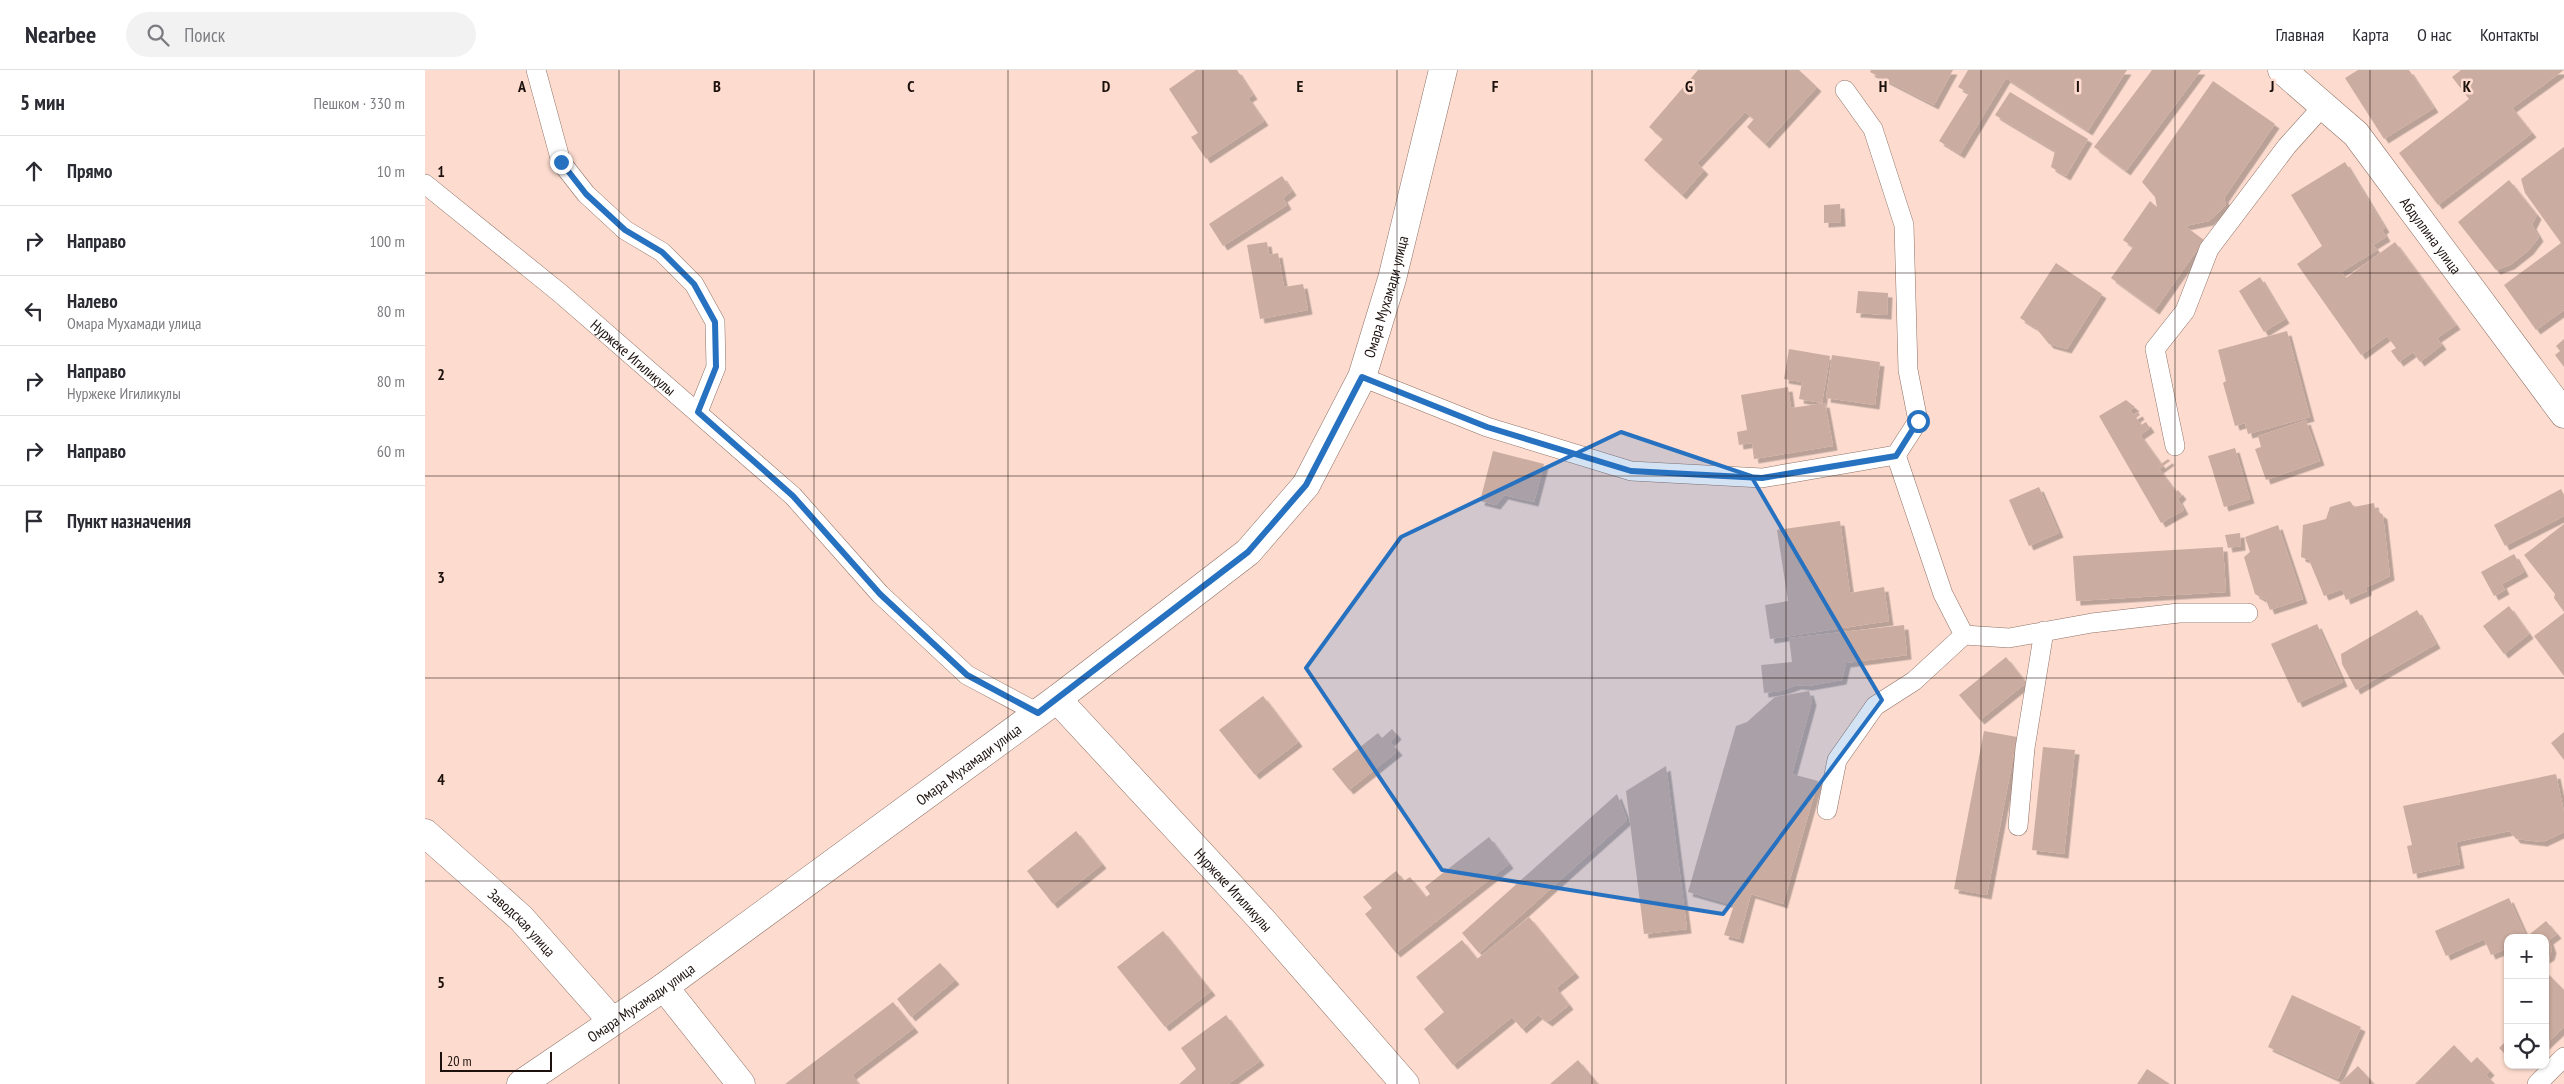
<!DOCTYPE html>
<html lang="ru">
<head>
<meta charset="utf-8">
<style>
	body { margin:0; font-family:"PT Sans Narrow",sans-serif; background:#f2f2f3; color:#2b2b33 }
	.controls { position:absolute; right:15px; bottom:15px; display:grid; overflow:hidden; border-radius:10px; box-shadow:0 1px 4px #0004 }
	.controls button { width:45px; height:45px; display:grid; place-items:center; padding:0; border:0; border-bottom:1px solid #e1e1e2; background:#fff; color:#2b2b33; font:25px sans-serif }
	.scale { position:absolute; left:15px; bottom:12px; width:112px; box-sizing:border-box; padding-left:5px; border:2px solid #1c110d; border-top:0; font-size:14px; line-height:18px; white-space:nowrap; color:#1c110d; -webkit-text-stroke:4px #fddccf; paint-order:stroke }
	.stop { position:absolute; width:15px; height:15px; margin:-11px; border:4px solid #2771c1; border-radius:50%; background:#fff }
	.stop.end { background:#2771c1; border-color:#fff; box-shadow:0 1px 5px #0008 }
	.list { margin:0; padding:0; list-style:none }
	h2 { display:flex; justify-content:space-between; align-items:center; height:65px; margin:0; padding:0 20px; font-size:21px }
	h2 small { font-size:16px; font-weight:400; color:#7c7c81 }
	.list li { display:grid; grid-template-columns:32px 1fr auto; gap:15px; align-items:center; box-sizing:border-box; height:70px; padding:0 20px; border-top:1px solid #e1e1e2 }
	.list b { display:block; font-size:19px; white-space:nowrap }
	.list p { margin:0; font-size:16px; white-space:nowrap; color:#7c7c81 }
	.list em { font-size:16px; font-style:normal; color:#7c7c81 }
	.icon { flex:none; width:28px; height:28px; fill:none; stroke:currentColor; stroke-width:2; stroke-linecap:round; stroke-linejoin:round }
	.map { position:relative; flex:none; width:2139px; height:1014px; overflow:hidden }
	header { display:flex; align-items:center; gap:30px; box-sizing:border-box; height:70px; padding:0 25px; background:#fff; border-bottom:1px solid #e1e1e2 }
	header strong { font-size:24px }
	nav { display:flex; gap:28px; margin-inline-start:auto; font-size:18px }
	.search { width:350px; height:45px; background:#f2f2f3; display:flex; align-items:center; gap:12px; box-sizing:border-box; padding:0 18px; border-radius:28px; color:#7c7c81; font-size:19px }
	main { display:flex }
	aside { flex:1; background:#fff }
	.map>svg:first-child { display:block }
	.building { fill:#cbaca0; filter:url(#shadow) }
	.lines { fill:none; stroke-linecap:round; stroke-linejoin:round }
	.service-casing { stroke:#8e7166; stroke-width:20 }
	.minor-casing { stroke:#8e7166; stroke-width:29 }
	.service { stroke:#fff; stroke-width:19 }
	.minor { stroke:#fff; stroke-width:28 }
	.route { stroke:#2771c1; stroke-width:6 }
	.marked { fill:#2771c1; fill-opacity:0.2; stroke:#2771c1; stroke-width:4; stroke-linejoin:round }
	.grid { fill:none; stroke:#1c110d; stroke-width:1; stroke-opacity:0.55 }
	.labels { text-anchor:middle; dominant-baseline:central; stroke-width:5; stroke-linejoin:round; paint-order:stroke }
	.street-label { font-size:15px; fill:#1c110d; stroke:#fddccf }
	.grid-label { font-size:16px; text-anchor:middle; font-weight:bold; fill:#1c110d; stroke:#fddccf; stroke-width:5; stroke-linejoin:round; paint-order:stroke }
</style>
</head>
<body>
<header>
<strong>Nearbee</strong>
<div class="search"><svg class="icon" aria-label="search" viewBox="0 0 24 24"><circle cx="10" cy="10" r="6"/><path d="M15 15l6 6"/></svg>Поиск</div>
<nav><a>Главная</a><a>Карта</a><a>О нас</a><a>Контакты</a></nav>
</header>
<main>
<aside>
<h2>5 мин<small>Пешком · 330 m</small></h2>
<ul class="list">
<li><svg class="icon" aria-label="ahead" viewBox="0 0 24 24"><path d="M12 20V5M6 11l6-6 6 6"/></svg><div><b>Прямо</b></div><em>10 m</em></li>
<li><svg class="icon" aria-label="right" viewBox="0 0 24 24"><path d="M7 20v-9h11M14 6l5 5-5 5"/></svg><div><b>Направо</b></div><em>100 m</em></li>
<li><svg class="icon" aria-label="left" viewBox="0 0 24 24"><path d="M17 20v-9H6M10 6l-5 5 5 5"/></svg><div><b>Налево</b><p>Омара Мухамади улица</p></div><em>80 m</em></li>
<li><svg class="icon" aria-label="right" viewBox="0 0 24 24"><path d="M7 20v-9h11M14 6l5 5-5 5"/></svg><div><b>Направо</b><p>Нуржеке Игиликулы</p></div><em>80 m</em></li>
<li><svg class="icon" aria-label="right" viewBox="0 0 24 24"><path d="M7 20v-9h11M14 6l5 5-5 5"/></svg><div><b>Направо</b></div><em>60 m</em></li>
<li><svg class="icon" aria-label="arrive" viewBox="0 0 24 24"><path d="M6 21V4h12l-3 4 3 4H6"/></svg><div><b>Пункт назначения</b></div></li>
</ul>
</aside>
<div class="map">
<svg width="2139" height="1014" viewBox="0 0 2139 1014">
	<defs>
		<filter id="shadow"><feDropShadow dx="4.5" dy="4.5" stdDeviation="0" flood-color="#0004"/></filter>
	</defs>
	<rect width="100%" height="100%" fill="#fddccf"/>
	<g class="building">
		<polygon points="771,0 812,0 828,25 823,28 839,51 781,89 766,67 773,63 744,19"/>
		<polygon points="1273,0 1374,0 1392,17 1340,74 1322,57 1329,49 1320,42 1272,93 1279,100 1257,125 1219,90 1238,69 1224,57"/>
		<polygon points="1446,0 1528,0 1509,35 1445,2"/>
		<polygon points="1543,0 1702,0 1663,61 1581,8 1535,84 1514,71 1544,23 1533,17"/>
		<polygon points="1727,0 1776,0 1701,101 1669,77"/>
		<polygon points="1933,0 1984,0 2009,38 1959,69 1920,8"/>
		<polygon points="2036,0 2139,0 2087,38 2107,63 2013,135 1974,83 2044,29 2027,7"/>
		<polygon points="1788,11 1850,54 1799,128 1801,135 1784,151 1760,156 1779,170 1730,240 1686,208 1708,177 1698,170 1725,131 1732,137 1730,127 1717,112"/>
		<polygon points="1585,22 1663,69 1641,106 1626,97 1630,81 1570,45"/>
		<polygon points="2139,77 2139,240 2111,260 2079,215 2136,173 2100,123 2096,109"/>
		<polygon points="1920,92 1960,158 1957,160 1961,167 1948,175 1952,180 1916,202 1921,208 1970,172 2031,255 2012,268 2017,275 1995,292 1988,282 1974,292 1966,281 1971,278 1962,266 1936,285 1872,194 1897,176 1866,125"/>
		<polygon points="857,106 867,121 858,128 862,135 798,176 784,154"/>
		<polygon points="2084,110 2112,145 2107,155 2114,167 2104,180 2085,195 2071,200 2033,152"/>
		<polygon points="1415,134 1416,152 1399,153 1399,135"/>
		<polygon points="842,172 844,185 853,183 859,217 878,214 883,240 835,249 822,175"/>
		<polygon points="1631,193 1677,224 1642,279 1624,274 1611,258 1595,248"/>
		<polygon points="1835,207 1860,249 1839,262 1814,221"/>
		<polygon points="1433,221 1463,223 1462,245 1431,243"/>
		<polygon points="1862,261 1885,347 1823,364 1820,353 1810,356 1798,313 1801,311 1793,280"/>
		<polygon points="2139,269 2139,297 2130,285 2135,281 2131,276"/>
		<polygon points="1364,279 1405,286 1397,333 1374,329 1377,312 1359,309"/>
		<polygon points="1407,285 1455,292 1450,335 1401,328"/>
		<polygon points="1363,317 1366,338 1400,333 1408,376 1329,389 1327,373 1314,375 1312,362 1322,360 1316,325"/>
		<polygon points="1701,330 1710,337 1705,340 1708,345 1713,342 1715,345 1711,348 1716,355 1721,352 1725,358 1715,365 1736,394 1743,389 1745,391 1734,399 1751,422 1753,420 1757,425 1753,429 1759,440 1736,453 1674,346"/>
		<polygon points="1881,350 1895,391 1841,410 1830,379 1836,377 1833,366"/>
		<polygon points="1810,378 1825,429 1799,437 1783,386"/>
		<polygon points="1068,381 1119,394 1109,432 1079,425 1071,435 1055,431"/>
		<polygon points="1614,417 1634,463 1604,476 1584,430"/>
		<polygon points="2136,419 2139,425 2139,446 2080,476 2069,455"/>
		<polygon points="1925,431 1929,437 1949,433 1950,439 1958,445 1965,506 1942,517 1942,521 1921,530 1917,519 1899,526 1884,490 1876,487 1878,455 1901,449 1905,437"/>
		<polygon points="1415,451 1425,523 1459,517 1464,551 1345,569 1340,535 1363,531 1352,460"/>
		<polygon points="2139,454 2139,542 2129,528 2130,524 2099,485"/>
		<polygon points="1853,455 1878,529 1845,540 1841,530 1830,524 1819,487 1825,482 1820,467"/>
		<polygon points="1815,463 1816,476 1803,478 1800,465"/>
		<polygon points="1798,477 1801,522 1651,531 1648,486"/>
		<polygon points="2089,484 2099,502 2077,514 2080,520 2069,526 2056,502"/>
		<polygon points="2084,536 2104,564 2079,584 2058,556"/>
		<polygon points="1992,540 2011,574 1931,620 1917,594 1916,584"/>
		<polygon points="2139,543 2139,606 2109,566"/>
		<polygon points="1892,554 1918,612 1873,633 1846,574"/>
		<polygon points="1479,555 1482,585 1421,593 1417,610 1383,616 1372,615 1355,621 1339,623 1336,595 1367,592 1364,568"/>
		<polygon points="1581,587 1601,613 1555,650 1534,625"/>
		<polygon points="1384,621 1387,631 1367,704 1393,711 1358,834 1326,824 1314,869 1299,865 1309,835 1263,822 1311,656 1322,652 1350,627"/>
		<polygon points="838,626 873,672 830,705 794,660"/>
		<polygon points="967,659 972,665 965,672 973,681 924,720 907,699 953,663 957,668"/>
		<polygon points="1559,661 1592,667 1562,825 1529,819"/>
		<polygon points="2139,662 2139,690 2126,673"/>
		<polygon points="1618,677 1650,680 1639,784 1607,780"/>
		<polygon points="1241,696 1262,859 1219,864 1201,721"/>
		<polygon points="2131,704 2139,742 2139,762 2118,772 2091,769 2085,761 2031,772 2035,794 1988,804 1982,776 1987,775 1978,736"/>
		<polygon points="1192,724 1202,750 1054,883 1037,863"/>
		<polygon points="651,761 677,794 628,834 602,801"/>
		<polygon points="1064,767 1084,794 971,883 940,844 947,838 938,827 971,801 979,811 985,807 1001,827 1005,824 1000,817"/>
		<polygon points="2084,828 2101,866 2083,868 2083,878 2066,885 2059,869 2021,886 2010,861"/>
		<polygon points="1104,847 1150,903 1131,918 1144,935 1123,952 1113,945 1097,959 1087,947 1028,995 999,959 1019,942 991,907 1037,870 1052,889"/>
		<polygon points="2121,851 2132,864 2124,870 2127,879 2125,886 2120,889 2120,868 2100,868"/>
		<polygon points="738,861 786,921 740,957 692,897"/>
		<polygon points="515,893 530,910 486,947 472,929"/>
		<polygon points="2120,901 2139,920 2139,957 2120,975"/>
		<polygon points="1867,925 1936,957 1913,1009 1843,977"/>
		<polygon points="468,932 489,958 427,1005 434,1014 360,1014"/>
		<polygon points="801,945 835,991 803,1014 754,1014 771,999 756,978"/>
		<polygon points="2083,969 2083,987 2074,978"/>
		<polygon points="2029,975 2046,993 2052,987 2065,1001 2061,1005 2070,1014 1990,1014"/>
		<polygon points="1153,990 1173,1014 1125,1014"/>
		<polygon points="1933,996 1949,1014 1914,1014"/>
		<polygon points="1722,999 1745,1014 1712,1014"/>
	</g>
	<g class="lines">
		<defs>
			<g id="service">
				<polyline points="111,0 136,92 161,124 200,160 237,182 269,214 290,252 291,297 273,342"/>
				<path id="s1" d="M0 114 135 223 368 426 455 524 542 605 613 643"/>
				<polyline points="937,307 1062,357 1206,401 1337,408 1471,385 1493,351 1483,300 1479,155 1448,59 1420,20"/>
				<polyline points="1750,376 1730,279 1760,241 1784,179 1862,76 1898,36"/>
				<polyline points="1539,565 1584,568 1667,553 1754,543 1823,543"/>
				<polyline points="1402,740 1412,690 1450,636 1489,611 1539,565 1518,524 1471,385"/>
				<polyline points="1593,756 1600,678 1619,561"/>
				<polyline points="2112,1014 2139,987"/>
			</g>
			<g id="minor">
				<path id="s2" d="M1857 0 1931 64 2139 344"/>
				<path id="s3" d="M632 629 837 850 980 1014"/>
				<path id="s4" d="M0 763 96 848 187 951"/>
				<polyline points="239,917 316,1014"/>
				<path id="s5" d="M96 1014 239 917 632 629 823 482 881 415 937 307 967 209 1018 0"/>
			</g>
		</defs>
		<use href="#service" class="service-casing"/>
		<use href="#minor" class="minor-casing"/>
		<use href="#service" class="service"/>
		<use href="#minor" class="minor"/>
	</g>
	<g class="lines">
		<polyline class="route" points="136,92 161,124 200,160 237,182 269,214 290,252 291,297 273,342 368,426 455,524 542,605 613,643 823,482 881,415 937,307 1062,357 1206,401 1337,408 1471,386 1493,351"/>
	</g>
	<path class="marked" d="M1196 362 1326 406 1457 630 1298 844 1017 800 881 598 976 467Z"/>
	<path class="grid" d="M194 0V1014M389 0V1014M583 0V1014M778 0V1014M972 0V1014M1167 0V1014M1361 0V1014M1556 0V1014M1750 0V1014M1945 0V1014M0 203H2139M0 406H2139M0 608H2139M0 811H2139"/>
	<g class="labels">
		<g class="street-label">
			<text stroke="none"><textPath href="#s2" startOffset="224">Абдуллина улица</textPath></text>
			<text stroke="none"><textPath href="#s5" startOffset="1195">Омара Мухамади улица</textPath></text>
			<text stroke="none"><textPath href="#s1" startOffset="271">Нуржеке Игиликулы</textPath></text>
			<text stroke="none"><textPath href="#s5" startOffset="550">Омара Мухамади улица</textPath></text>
			<text stroke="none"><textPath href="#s3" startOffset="260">Нуржеке Игиликулы</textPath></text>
			<text stroke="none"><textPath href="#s4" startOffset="132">Заводская улица</textPath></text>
			<text stroke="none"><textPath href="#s5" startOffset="145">Омара Мухамади улица</textPath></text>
		</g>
	</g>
	<g class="grid-label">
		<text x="97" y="22">A</text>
		<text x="292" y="22">B</text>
		<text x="486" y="22">C</text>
		<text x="681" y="22">D</text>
		<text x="875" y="22">E</text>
		<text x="1070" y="22">F</text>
		<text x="1264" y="22">G</text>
		<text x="1458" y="22">H</text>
		<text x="1653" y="22">I</text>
		<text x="1847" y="22">J</text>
		<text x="2042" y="22">K</text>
		<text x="16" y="107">1</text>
		<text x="16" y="310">2</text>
		<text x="16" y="513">3</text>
		<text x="16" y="715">4</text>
		<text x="16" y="918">5</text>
	</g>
</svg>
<div class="controls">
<button>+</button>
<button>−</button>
<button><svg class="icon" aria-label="locate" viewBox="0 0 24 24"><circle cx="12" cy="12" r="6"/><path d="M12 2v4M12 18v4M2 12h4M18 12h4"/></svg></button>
</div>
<div class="scale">20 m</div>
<div class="stop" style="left:1493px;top:351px"></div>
<div class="stop end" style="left:136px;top:92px"></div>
</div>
</main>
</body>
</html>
